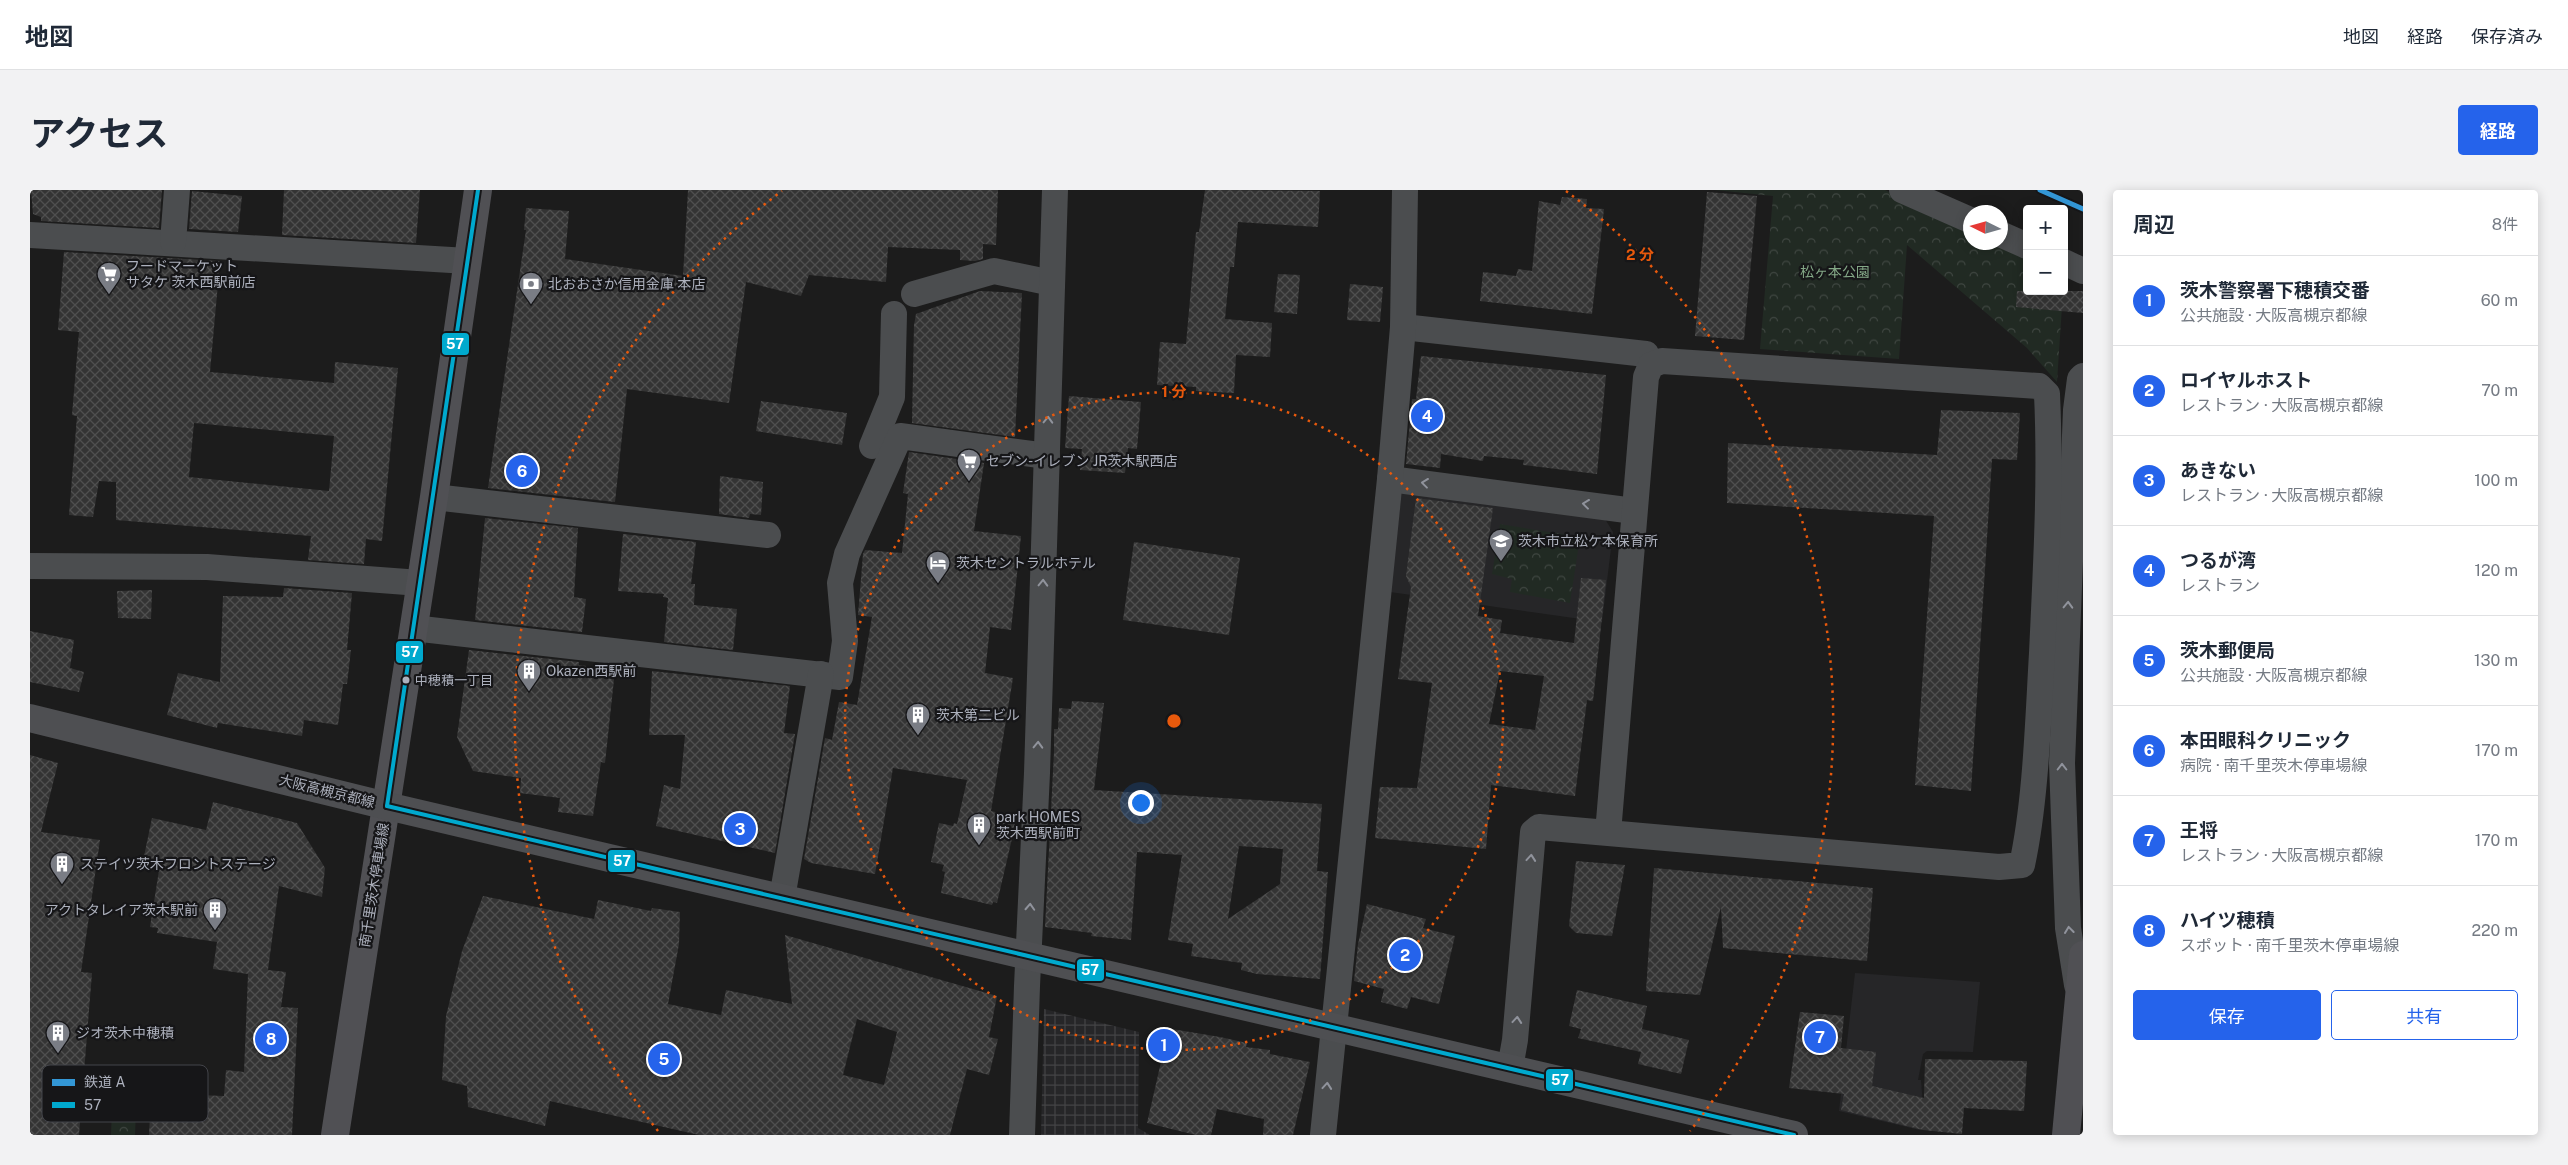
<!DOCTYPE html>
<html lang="ja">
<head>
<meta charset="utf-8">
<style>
	body { margin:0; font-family:"Public Sans","Noto Sans JP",sans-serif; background:#f2f2f3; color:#1f2937 }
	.controls { position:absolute; right:15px; top:15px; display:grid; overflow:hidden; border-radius:5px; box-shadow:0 2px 12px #0003 }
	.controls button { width:45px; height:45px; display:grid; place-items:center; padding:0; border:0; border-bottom:1px solid #e0e1e3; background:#fff; color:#1f2937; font:25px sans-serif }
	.compass { position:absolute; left:1933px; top:15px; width:45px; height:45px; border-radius:50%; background:#fff; box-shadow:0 2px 12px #0003; rotate:275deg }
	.you { position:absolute; left:1110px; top:612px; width:18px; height:18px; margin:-12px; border:4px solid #fff; border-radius:50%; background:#1a73e8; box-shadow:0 0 0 8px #1a73e833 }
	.badge { display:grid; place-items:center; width:32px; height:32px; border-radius:50%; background:#2563eb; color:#fff; font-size:16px; font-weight:700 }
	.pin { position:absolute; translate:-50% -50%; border:2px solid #fff; box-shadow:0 1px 5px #0006 }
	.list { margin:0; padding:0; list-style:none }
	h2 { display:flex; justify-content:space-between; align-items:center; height:65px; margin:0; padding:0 20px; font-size:21px }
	h2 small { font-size:16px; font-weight:400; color:#747a83 }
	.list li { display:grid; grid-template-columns:32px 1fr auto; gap:15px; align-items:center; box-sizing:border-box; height:90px; padding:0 20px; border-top:1px solid #e0e1e3 }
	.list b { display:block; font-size:19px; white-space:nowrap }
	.list p { margin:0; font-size:16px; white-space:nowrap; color:#747a83 }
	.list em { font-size:16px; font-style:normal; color:#747a83 }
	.actions { display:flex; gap:10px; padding:15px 20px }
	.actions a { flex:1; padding:11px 0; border:1px solid #2563eb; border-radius:5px; text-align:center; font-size:18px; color:#2563eb }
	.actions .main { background:#2563eb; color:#fff }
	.map { position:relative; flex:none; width:2053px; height:945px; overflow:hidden; border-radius:5px }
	header { display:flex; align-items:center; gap:30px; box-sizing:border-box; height:70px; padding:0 25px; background:#fff; border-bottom:1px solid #e0e1e3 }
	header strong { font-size:24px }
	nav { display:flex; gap:28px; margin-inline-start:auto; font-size:18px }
	.intro { display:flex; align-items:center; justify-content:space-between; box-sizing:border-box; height:120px; padding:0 30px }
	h1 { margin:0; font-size:35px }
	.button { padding:12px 22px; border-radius:5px; background:#2563eb; color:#fff; font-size:18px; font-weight:700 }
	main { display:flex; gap:30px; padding:0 30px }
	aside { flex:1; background:#fff; border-radius:5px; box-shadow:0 2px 12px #0003 }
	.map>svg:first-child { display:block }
	.built { fill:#262628 }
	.industrial { fill:url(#industrial-grid) }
	.park { fill:url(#park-crowns) }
	.building { fill:url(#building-cross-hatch); fill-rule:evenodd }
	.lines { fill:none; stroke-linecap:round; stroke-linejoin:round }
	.street { stroke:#4b4d4f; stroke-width:26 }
	.secondary { stroke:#505054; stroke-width:28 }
	.primary { stroke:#4e4f52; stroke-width:28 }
	.bus-1-casing { stroke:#161618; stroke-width:8 }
	.bus-1 { stroke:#00a9ce; stroke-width:4 }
	.rail-1-casing { stroke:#161618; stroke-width:9 }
	.rail-1 { stroke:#3397d6; stroke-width:5 }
	.oneway { stroke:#90939c }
	.ring { fill:none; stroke:#e8590c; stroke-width:2.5; stroke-dasharray:2.5 5 }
	.bus-dot { fill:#adb1bd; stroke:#161618; stroke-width:2 }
	.labels { text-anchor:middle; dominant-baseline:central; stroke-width:4.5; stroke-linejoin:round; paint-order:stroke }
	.bus-label { font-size:13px; fill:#adb1bd; stroke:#161618; text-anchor:start }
	.poi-label { font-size:14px; fill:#adb1bd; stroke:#161618; text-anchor:start }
	.park-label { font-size:14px; fill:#84a887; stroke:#161618 }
	.street-label { font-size:14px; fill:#adb1bd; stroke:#161618 }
	.key { fill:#161618; stroke:#43444a; stroke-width:1 }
	.key-label { font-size:14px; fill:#adb1bd }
	.centre { fill:#e8590c; stroke:#161618; stroke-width:2.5 }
	.ring-label { font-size:15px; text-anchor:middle; font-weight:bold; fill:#e8590c; stroke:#161618; stroke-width:4.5; stroke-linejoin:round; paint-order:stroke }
	.line-badge { stroke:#161618; stroke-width:2 }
	.badge-label { font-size:14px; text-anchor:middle; font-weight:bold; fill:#fff }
</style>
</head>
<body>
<header>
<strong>地図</strong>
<nav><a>地図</a><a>経路</a><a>保存済み</a></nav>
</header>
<div class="intro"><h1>アクセス</h1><a class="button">経路</a></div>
<main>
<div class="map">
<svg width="2053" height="945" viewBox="0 0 2053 945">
	<defs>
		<pattern id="industrial-grid" width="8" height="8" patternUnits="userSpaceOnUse" patternTransform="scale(1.25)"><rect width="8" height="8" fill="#262628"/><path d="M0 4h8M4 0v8" fill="none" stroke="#434345"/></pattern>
		<pattern id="park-crowns" width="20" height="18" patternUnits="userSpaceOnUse" patternTransform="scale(1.25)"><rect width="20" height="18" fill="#212a23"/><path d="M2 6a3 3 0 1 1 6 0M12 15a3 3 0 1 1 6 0" fill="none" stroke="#3f4641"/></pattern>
		<pattern id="building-cross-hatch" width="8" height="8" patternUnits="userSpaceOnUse" patternTransform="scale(1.25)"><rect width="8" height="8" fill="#343434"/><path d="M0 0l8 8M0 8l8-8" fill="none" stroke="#4f4f4f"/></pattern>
	</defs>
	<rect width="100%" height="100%" fill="#1c1c1c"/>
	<g class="built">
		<polygon points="1372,300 1575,329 1583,342 1572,432 1360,402"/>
		<polygon points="1825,783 1950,792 1943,862 1897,861 1893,864 1888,890 1891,890 1892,903 1890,940 1809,921"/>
	</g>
	<polygon class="industrial" points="1014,819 1109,842 1108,938 1120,945 1011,945"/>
	<g class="park">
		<polygon points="1685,0 1855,0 1940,38 1940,52 1970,52 1997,63 1997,101 2033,101 2027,192 1997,158 1877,55 1869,169 1730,159 1743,6"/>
		<polygon points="1470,334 1550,347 1540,413 1480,402 1482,389 1462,384"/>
		<polygon points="83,891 107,891 105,945 81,945"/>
	</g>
	<g class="building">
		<polygon points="1,0 132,0 129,38 11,31 11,27 3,24"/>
		<polygon points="254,0 390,0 386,53 252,45"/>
		<polygon points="658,0 968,0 966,55 953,54 953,69 945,71 930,70 930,60 858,57 856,92 779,85 771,106 716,92 699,213 597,199 585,312 458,298 496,40 494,40 496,18 539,21 535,69 653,86"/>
		<polygon points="1175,0 1290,1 1288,37 1208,32 1204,77 1200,77 1195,129 1242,133 1240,167 1206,165 1204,203 1166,201 1166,197 1127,195 1130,152 1156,154 1166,42 1169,42"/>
		<polygon points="162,1 212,6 208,42 159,39"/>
		<polygon points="1677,2 1727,6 1714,150 1665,146"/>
		<polygon points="1532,7 1557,9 1556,18 1574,19 1562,124 1450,111 1453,82 1486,86 1488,79 1502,81 1509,11 1530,15"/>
		<path d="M34 62 190 71 180 182 304 193 305 172 368 178 352 351 336 349 334 374 278 370 281 346 86 330V292L69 291 63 327 39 325 47 226 42 225 49 142 28 140ZM164 233 304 246 299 301 159 287Z"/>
		<polygon points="1248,84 1270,85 1267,124 1244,122"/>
		<polygon points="1320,94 1353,97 1350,132 1317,130"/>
		<polygon points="950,101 992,103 985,247 882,233 884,135 886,124"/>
		<polygon points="1987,101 2053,101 2053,123 1986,117"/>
		<polygon points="1391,166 1576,185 1567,284 1493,275 1494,270 1454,266 1453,271 1411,264 1410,278 1376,274 1382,209 1386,209"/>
		<polygon points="1039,206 1111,212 1107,259 1098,258 1095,283 1050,280 1052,259 1035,258"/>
		<polygon points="731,211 817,223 812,255 726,241"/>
		<polygon points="1911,220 1990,223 1987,270 1962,269 1941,601 1885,595 1904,326 1697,313 1698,253 1907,265"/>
		<polygon points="879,262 954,273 944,341 991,346 981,440 960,437 955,483 983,488 961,621 987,627 967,713 963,712 962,715 911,703 915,682 912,681 914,675 901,672 909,633 923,636 924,633 927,634 937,590 863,578 845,684 781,673 774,669 795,548 802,550 809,512 827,515 842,427 828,425 833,364 835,360 872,363 878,304 873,303"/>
		<polygon points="690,286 733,292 731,325 720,324 719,328 689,324"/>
		<path d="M1386 308 1463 318 1448 426 1472 430 1470 443 1544 453 1551 388 1576 390 1563 511 1557 510 1545 606 1461 595 1456 659 1345 648 1350 597 1387 598 1402 493 1368 489 1381 397 1376 386ZM1470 481 1514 486 1505 540 1459 534Z"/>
		<polygon points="455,328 548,338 544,407 556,409 552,442 445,430"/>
		<polygon points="593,344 666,352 661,394 665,394 664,415 707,419 703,460 634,452 638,408 633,407 634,404 588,401"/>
		<polygon points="1104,352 1210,368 1199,445 1093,430"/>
		<polygon points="254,398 322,403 317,460 321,460 317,494 313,494 308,535 274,530 272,546 188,533 187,538 137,525 148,483 190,492 193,406 253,407"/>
		<polygon points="122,400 121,429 88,428 87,401"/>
		<polygon points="0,441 44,450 40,478 54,482 49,502 0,492"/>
		<polygon points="439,460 549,472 549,475 585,480 575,573 571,572 563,626 528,622 530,608 490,603 491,588 443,581 427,547"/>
		<polygon points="622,481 760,496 754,543 765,544 745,663 626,636 634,595 650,599 655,545 619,545"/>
		<path d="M1042 511 1074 513 1064 600 1292 614 1287 681 1298 682 1290 789 1227 784 1211 780 1212 773 1161 766 1163 754 1138 750 1152 665 1107 662 1101 750 1061 746 1062 743 1015 737 1024 562V539H1028L1029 518 1041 519ZM1209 656 1253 659 1250 694 1198 729Z"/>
		<polygon points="0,565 28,573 11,642 70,650 51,782 62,783 49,945 0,945"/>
		<polygon points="183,612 267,633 295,678 292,707 249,696 238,780 256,782 251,817 268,818 262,945 119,945 121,903 194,906 196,880 214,882 218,784 183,779 187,752 127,743 128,738 120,737 130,674 113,671 122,628 176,640"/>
		<polygon points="1546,671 1595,675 1582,746 1546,743 1539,736"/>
		<polygon points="1624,678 1843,698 1837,771 1693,758 1691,717 1670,805 1616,801"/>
		<path d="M453 706 564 729 568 710 621 721 622 718 650 722 649 754 638 814 691 825 696 800 762 814 755 745 967 806 959 847 968 849 959 885 937 879 920 945H669L520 911 515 936 438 917 437 896 412 890 416 826 432 761ZM827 829 867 842 854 895 813 885Z"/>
		<polygon points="1337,714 1396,729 1393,738 1425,746 1409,814 1381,807 1377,819 1351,812 1354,799 1324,791 1328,754"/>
		<polygon points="1547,800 1617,816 1612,839 1659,850 1651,884 1608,874 1611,862 1548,848 1551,839 1539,836"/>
		<polygon points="1770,822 1814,826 1811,858 1846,862 1842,896 1894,908 1895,869 1997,871 1994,921 1934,918 1932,944 1893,940 1811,920 1814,904 1759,898"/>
		<polygon points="1130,837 1190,847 1217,853 1216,857 1240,860 1240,864 1280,872 1263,945 1233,945 1234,929 1187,919 1181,945 1166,945 1117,933 1131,872 1123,870"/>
	</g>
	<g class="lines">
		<g class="street">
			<polyline points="1872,0 1940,30"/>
			<polyline points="1970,44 1997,56"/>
			<polyline points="0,45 438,71"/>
			<polyline points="143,52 147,0"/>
			<polyline points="2034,72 2053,81"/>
			<polyline points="884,104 964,81 1022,93"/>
			<polyline points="1373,137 1616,164 1621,175"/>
			<polyline points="842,256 862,207 864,124"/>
			<polyline points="1360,289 1604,321"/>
			<polyline points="404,307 738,345"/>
			<polyline points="0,376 177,377 390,393"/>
			<polyline points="383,438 810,487 815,451 810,393 817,364 870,246 1017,266"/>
			<polyline points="752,708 791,484"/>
			<polyline points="2047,795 2038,738 2032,573 2046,220 2050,189 2053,186"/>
			<path d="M1480 878 1485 850 1503 642 1509 637 1969 677 1992 675C2006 610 2008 530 2012 463 2016 377 2021 291 2017 204L2009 196 1632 171 1621 175 1616 187 1578 643"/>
			<polyline points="992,945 997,796 1007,583 1025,0"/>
			<polyline points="1293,945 1360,289 1373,137 1375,0"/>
		</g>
		<g class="secondary">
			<polyline points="305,945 404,307 448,0"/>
			<polyline points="2036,945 2053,765"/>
		</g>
		<polyline class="primary" points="0,528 357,616 1764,945"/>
		<defs>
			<g id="bus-1">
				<polyline points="357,616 1764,945"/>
				<polyline points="357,616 448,0"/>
			</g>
		</defs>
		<use href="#bus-1" class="bus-1-casing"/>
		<use href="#bus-1" class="bus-1"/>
		<defs>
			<polyline id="rail-1" points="2010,0 2053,19"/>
		</defs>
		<use href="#rail-1" class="rail-1-casing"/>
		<use href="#rail-1" class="rail-1"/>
	</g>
	<defs><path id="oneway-chevron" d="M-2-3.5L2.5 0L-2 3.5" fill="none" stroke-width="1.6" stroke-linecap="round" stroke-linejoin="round" transform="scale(1.25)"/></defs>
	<g class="oneway">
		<use href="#oneway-chevron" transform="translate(1018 230) rotate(-88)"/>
		<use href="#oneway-chevron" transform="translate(1395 293) rotate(-173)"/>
		<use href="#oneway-chevron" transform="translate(1556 314) rotate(-173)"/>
		<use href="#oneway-chevron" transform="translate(1013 393) rotate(-88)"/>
		<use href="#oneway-chevron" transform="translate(2038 415) rotate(-88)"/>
		<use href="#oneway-chevron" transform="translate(1008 555) rotate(-88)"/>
		<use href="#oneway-chevron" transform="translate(2032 577) rotate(-90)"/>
		<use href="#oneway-chevron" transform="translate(1501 668) rotate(-85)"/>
		<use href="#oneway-chevron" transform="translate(1000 717) rotate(-87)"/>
		<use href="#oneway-chevron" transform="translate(2039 740) rotate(-97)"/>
		<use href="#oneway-chevron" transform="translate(1487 830) rotate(-85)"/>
		<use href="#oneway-chevron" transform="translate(1297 896) rotate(-85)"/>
	</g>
	<g class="ring">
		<circle cx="1144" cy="531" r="329"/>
		<path d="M628 941A659 659 0 0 1 752 1M1536 1A659 659 0 0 1 1660 941"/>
	</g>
	<defs>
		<symbol id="supermarket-pin" viewBox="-11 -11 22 30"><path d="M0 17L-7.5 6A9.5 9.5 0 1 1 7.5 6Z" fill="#7a7d85" stroke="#161618"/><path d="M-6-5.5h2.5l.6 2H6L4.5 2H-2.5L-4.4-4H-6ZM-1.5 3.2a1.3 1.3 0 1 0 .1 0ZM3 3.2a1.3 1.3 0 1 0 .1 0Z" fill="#fff"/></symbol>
		<symbol id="bank-pin" viewBox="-11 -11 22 30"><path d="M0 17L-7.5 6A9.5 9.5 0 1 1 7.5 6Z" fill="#7a7d85" stroke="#161618"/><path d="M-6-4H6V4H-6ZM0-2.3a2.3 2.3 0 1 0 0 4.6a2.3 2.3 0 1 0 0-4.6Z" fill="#fff"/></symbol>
		<symbol id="school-pin" viewBox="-11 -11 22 30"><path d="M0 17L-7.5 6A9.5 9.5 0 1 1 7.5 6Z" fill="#7a7d85" stroke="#161618"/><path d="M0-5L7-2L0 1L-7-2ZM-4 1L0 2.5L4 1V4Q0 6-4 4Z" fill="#fff"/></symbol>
		<symbol id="hotel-pin" viewBox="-11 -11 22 30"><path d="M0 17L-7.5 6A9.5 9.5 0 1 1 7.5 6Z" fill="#7a7d85" stroke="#161618"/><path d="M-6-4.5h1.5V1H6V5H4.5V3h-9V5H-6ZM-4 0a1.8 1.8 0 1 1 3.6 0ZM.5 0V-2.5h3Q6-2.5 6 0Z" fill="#fff"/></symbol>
		<symbol id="building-pin" viewBox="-11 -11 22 30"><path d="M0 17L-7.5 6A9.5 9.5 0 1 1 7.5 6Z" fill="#7a7d85" stroke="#161618"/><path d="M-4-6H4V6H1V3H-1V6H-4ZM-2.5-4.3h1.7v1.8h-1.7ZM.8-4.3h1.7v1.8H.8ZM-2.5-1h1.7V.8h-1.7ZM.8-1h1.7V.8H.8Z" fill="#fff"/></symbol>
	</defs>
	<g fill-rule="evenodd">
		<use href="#supermarket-pin" x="65" y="70" width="28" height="38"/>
		<use href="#bank-pin" x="487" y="80" width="28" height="38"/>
		<use href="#supermarket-pin" x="925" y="257" width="28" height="38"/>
		<use href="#school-pin" x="1457" y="337" width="28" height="38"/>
		<use href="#hotel-pin" x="894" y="359" width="28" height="38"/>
		<use href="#building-pin" x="485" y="467" width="28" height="38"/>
		<use href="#building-pin" x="874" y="511" width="28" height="38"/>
		<use href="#building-pin" x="935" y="621" width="28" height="38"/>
		<use href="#building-pin" x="18" y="660" width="28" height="38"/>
		<use href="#building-pin" x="171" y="706" width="28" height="38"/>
		<use href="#building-pin" x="14" y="829" width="28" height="38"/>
	</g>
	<circle class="bus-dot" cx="376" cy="490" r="4.5"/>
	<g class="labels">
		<g class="bus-label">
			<text x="385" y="490">中穂積一丁目</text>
		</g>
		<g class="poi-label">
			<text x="96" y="76">フードマーケット<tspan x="96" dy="16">サタケ 茨木西駅前店</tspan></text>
			<text x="518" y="94">北おおさか信用金庫 本店</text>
			<text x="956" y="271">セブン-イレブン JR茨木駅西店</text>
			<text x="1488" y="351">茨木市立松ケ本保育所</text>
			<text x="926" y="373">茨木セントラルホテル</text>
			<text x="516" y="481">Okazen西駅前</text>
			<text x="906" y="525">茨木第二ビル</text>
			<text x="966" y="627">park HOMES<tspan x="966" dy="16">茨木西駅前町</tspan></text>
			<text x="50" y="674">ステイツ茨木フロントステージ</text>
			<text x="168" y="720" text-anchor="end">アクトタレイア茨木駅前</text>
			<text x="46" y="843">ジオ茨木中穂積</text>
		</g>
		<g class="park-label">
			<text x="1805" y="82">松ヶ本公園</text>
		</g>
		<g class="street-label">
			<text transform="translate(297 601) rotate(14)">大阪高槻京都線</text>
			<text transform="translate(344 695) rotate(-81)">南千里茨木停車場線</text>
		</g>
	</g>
	<rect x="12" y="875" width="166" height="57" rx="8" class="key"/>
	<rect x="22" y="889" width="23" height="7" fill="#3397d6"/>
	<rect x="22" y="912" width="23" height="6" fill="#00a9ce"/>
	<g class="key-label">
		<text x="54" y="897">鉄道 A</text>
		<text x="54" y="920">57</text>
	</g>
	<circle cx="1144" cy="531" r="8" class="centre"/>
	<g class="ring-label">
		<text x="1610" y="70">2 分</text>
		<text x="1144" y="207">1 分</text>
	</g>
	<g class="line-badge">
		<rect x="411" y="142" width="29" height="24" rx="5" fill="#00a9ce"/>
		<rect x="365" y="450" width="29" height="24" rx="5" fill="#00a9ce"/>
		<rect x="577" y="659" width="29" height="24" rx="5" fill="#00a9ce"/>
		<rect x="1046" y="768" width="29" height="24" rx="5" fill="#00a9ce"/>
		<rect x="1515" y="878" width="29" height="24" rx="5" fill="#00a9ce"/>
	</g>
	<g class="badge-label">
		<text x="425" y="159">57</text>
		<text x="380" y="467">57</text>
		<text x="592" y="676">57</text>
		<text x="1060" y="785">57</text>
		<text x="1530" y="895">57</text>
	</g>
</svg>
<div class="controls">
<button>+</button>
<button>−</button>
</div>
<svg class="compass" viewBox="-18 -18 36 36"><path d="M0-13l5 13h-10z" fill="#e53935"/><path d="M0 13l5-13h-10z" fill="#747a83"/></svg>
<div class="you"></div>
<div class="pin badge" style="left:1134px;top:855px">1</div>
<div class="pin badge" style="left:1375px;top:765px">2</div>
<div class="pin badge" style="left:710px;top:639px">3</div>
<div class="pin badge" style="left:1397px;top:226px">4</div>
<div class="pin badge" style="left:634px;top:869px">5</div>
<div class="pin badge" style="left:492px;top:281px">6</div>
<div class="pin badge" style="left:1790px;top:847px">7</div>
<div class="pin badge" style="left:241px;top:849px">8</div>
</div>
<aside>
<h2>周辺<small>8件</small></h2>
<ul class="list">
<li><span class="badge">1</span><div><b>茨木警察署下穂積交番</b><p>公共施設 · 大阪高槻京都線</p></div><em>60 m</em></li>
<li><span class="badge">2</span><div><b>ロイヤルホスト</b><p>レストラン · 大阪高槻京都線</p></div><em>70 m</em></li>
<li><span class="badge">3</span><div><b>あきない</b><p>レストラン · 大阪高槻京都線</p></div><em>100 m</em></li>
<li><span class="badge">4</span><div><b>つるが湾</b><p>レストラン</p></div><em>120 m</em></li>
<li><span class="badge">5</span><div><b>茨木郵便局</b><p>公共施設 · 大阪高槻京都線</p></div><em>130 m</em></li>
<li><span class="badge">6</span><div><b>本田眼科クリニック</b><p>病院 · 南千里茨木停車場線</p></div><em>170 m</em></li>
<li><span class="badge">7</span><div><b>王将</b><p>レストラン · 大阪高槻京都線</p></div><em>170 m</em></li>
<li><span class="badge">8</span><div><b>ハイツ穂積</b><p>スポット · 南千里茨木停車場線</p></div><em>220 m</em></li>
</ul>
<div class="actions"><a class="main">保存</a><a>共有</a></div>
</aside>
</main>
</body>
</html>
